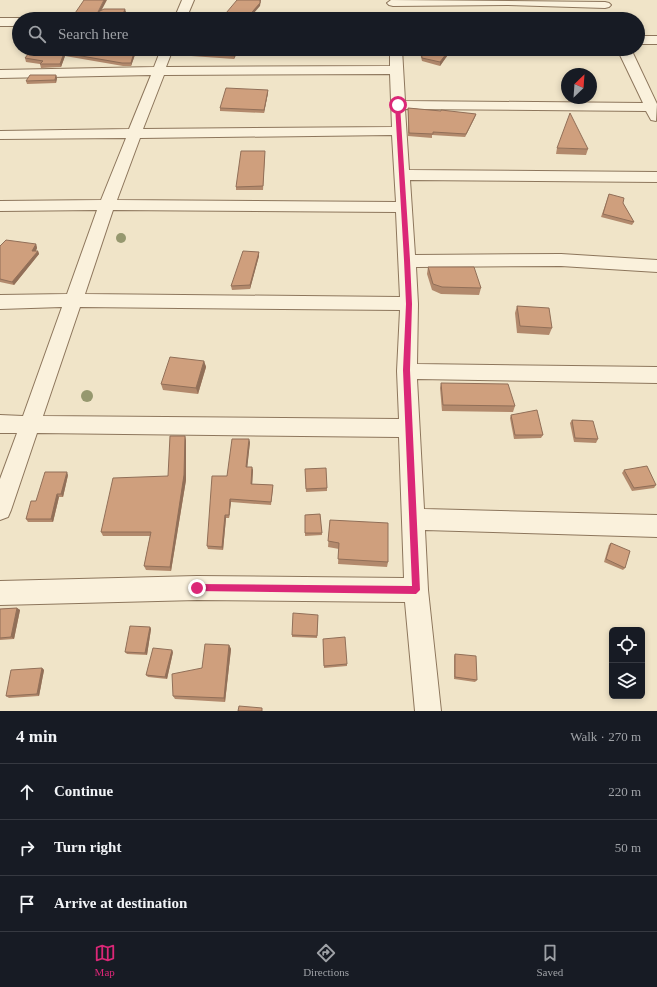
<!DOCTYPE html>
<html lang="en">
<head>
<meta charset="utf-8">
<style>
	body { margin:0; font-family:"Times New Roman",serif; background:#20242c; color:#f1f3f6 }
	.controls { position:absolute; right:12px; bottom:12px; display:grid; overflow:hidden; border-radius:6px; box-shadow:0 2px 6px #0003 }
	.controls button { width:36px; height:36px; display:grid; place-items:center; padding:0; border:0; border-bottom:1px solid #363941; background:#171b24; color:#f1f3f6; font:20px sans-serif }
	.compass { position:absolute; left:561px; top:68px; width:36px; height:36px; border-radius:50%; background:#171b24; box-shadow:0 2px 6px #0003; rotate:25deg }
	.stop { position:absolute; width:12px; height:12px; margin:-9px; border:3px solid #db2777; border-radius:50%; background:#fff }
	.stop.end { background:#db2777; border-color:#fff; box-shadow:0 1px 4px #0008 }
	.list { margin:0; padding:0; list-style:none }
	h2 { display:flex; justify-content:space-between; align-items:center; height:52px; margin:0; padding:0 16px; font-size:17px }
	h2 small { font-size:13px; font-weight:400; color:#9ea1a6 }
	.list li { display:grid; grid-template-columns:26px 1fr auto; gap:12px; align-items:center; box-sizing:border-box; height:56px; padding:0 16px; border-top:1px solid #363941 }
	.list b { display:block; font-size:15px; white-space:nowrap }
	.list em { font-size:13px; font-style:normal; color:#9ea1a6 }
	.icon { flex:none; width:22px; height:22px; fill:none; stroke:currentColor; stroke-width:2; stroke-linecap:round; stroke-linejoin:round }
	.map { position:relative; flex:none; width:657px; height:711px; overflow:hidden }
	.search { position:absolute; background:#171b24; box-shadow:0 2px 6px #0003; left:12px; right:12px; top:12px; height:44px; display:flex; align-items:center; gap:10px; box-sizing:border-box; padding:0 14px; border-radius:22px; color:#9ea1a6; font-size:15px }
	.sheet { height:220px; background:#171b24 }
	nav { display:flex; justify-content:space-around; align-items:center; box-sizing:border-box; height:56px; border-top:1px solid #363941; background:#171b24; font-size:11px; color:#9ea1a6 }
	nav a { display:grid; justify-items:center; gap:2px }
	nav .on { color:#db2777 }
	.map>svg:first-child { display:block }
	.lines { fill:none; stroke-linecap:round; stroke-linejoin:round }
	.minor-casing { stroke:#8d765c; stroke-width:2 }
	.minor { fill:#faf1dc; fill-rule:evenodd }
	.tree { fill:#96986f }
	.wall { fill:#b2896c }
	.shaded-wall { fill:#916f58 }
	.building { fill:#cf9f7d; stroke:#916f58 }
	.route { fill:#db2777 }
</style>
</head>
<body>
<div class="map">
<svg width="657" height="711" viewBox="0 0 657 711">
	<rect width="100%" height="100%" fill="#f0e4c8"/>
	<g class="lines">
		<defs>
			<g id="minor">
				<polygon points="182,0 194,0 186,19 174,19"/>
				<polygon points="391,0 605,2 609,3 611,5 609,7 605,8 507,5 393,6 389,5 387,3"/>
				<polygon points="274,15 394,15 398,16 400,18 268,19 270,17"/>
				<polygon points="0,18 19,18 21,19 19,19 19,26 0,26"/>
				<rect x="638" y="36" width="19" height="8"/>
				<path d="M161 49H173L166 67 390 66V49H402L405 101 643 103 620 55 475 53 471 52 469 49H631L657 104 656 121 651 120 646 111 405 109 409 170 657 172V182L410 180 415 255 561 254 657 260V272L561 266 416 267 418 304 417 364 657 367V383L417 379 424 509 657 515V537L425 530 428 590 441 711H415L405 602 197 600 0 605V581L197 576 404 578 399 437 37 433 11 510 8 517 0 520V479L17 433H0V415L23 416 62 307 0 309V295L67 294 97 210 0 211V201L101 200 126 138 0 139V131L129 129 151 75 0 78V70L154 67ZM390 74 392 127 143 129 164 75ZM392 135 396 202 117 200 140 138ZM113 210 396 212 400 297 85 294ZM80 307 400 310 397 371 399 419 43 416Z"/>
			</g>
		</defs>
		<use href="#minor" class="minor-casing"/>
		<use href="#minor" class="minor"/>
	</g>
	<g class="tree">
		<circle cx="121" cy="238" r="5"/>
		<circle cx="87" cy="396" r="6"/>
	</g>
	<g class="wall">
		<polygon points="32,49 137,49 131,66 123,66 65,56 61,67 41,68 40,64 26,62 25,58"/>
		<polygon points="178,49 239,49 234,59 177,55 177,51"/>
		<polygon points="419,49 452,49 440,66 422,61"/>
		<polygon points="56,75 57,78 56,83 27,84 26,81"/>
		<polygon points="268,93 264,113 220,111 220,108"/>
		<polygon points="408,108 441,111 476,114 475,117 465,137 432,135 432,138 408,136"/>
		<polygon points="557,148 588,149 586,155 556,154"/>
		<polygon points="265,155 263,190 236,190 236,187"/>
		<polygon points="609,194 623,203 634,222 632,225 601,217"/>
		<polygon points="36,244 37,248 36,251 38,251 39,254 14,285 0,282 0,246"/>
		<polygon points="259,252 259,256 250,289 232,290 231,286"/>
		<polygon points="428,267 481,288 479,295 441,294 432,290 427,274"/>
		<polygon points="517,306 552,328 549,335 517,333 515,313"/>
		<polygon points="204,361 206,367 198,394 163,390 161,384"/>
		<polygon points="441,383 515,406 513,412 442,411 440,388"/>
		<polygon points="511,415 543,435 541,438 514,439 510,418"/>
		<polygon points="572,420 598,439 596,443 574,442 570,423"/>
		<polygon points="185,436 186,441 186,480 171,571 146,570 144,566 150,536 103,536 101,532 168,476"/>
		<polygon points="250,442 247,467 253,470 252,484 273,485 273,488 271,505 231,502 229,518 226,518 223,550 208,549 207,546 227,476"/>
		<polygon points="305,469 327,488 327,491 306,492"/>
		<polygon points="624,470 656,485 654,488 632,491 622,473"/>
		<polygon points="68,475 63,497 59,497 53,522 28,522 26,519 36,501"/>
		<polygon points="320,514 322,535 305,536 305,515"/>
		<polygon points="330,520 388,562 387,567 338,564 339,549 328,547"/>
		<polygon points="611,543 625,568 623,570 604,562 609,545"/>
		<polygon points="17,608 20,610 14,639 0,640 0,609"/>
		<polygon points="318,617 317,638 292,637 292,635"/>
		<polygon points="150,627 151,629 147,655 127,654 125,652"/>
		<polygon points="323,639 347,664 347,666 324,668"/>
		<polygon points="229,645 231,649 225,702 175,699 173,696 202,668"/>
		<polygon points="173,652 167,679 148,677 146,675"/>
		<polygon points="455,654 477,680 475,682 454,679 454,656"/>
		<polygon points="42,668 44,670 39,696 9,698 6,696"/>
	</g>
	<g class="shaded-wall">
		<polygon points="104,0 107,0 99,15 98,12"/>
		<polygon points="260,0 261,0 260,6 249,19 246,19"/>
		<polygon points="125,9 126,12 123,19 121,19"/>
		<polygon points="135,49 137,49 131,66 131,63"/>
		<polygon points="237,49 239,49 234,59 234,56"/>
		<polygon points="450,49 452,49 440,66 440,62"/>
		<polygon points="64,53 65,56 61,67 60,64"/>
		<polygon points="56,75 57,78 56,83 55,80"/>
		<polygon points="268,90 268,93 264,113 264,110"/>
		<polygon points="476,114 475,117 465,137 466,134"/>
		<polygon points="36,244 37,248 34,254 32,251"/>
		<polygon points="38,251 39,254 14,285 12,282"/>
		<polygon points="259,252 259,256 250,289 250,285"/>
		<polygon points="204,361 206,367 198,394 196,388"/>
		<polygon points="185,436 186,441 186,480 171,571 170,567"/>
		<polygon points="249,439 250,442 247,470 246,467"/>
		<polygon points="252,467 253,470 252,487 251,484"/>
		<polygon points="67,472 68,475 63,497 61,494"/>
		<polygon points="57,494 59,497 53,522 51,519"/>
		<polygon points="230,499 231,502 229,518 229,515"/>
		<polygon points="225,515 226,518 223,550 222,547"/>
		<polygon points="17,608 20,610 14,639 11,637"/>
		<polygon points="150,627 151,629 147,655 145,653"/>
		<polygon points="229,645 231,649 225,702 224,698"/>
		<polygon points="172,650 173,652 167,679 165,677"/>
		<polygon points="42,668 44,670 39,696 37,694"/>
	</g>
	<g class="building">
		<polygon points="84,0 104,0 98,12 104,9 125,9 121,19 71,19"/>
		<polygon points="237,0 260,0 260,3 246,19 221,19"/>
		<polygon points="451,16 453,19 416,19"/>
		<polygon points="32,49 135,49 131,63 122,63 64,53 60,64 40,64 43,61 25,58"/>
		<polygon points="178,49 237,49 234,56 177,51"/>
		<polygon points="421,49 450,49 440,62 422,58"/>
		<polygon points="30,75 56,75 55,80 26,81"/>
		<polygon points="226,88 268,90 264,110 220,108"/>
		<polygon points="408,108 441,111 441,110 476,114 466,134 433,132 433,134 409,133"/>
		<polygon points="570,113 588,149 557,148"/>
		<polygon points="241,151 265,151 263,186 236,187"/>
		<polygon points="609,194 624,198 623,203 634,222 603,214"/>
		<polygon points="6,240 36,244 32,251 38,251 12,282 0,279 0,246"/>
		<polygon points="243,251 259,252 250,285 231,286"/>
		<polygon points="428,267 474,267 481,288 442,287 433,284"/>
		<polygon points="517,306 549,308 552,328 520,326"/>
		<polygon points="170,357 204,361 196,388 161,384"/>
		<polygon points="441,383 508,384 515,406 443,405"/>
		<polygon points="537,410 543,435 515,435 511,415"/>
		<polygon points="572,420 593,421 598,439 575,438"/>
		<polygon points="170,436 185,436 184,475 170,567 144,566 151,532 101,532 113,478 168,476"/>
		<polygon points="232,439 249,439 246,467 252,467 251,484 273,485 271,502 230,499 229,515 225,515 222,547 207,546 212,476 227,476"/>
		<polygon points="647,466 656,485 634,488 624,470"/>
		<polygon points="326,468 327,488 306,489 305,469"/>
		<polygon points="45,472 67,472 61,494 57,494 51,519 26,519 31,501 36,501"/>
		<polygon points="320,514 322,533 305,533 305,515"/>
		<polygon points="330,520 388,523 388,562 338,559 339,543 328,541"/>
		<polygon points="611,543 630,551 625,568 606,559"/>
		<polygon points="17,608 11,637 0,638 0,609"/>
		<polygon points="293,613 318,615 317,636 292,635"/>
		<polygon points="130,626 150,627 145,653 125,652"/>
		<polygon points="345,637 347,664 324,666 323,639"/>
		<polygon points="205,644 229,645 224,698 173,696 172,674 202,668"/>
		<polygon points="153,648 172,650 165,677 146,675"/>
		<polygon points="455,654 476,656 477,680 455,677"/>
		<polygon points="42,668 37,694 6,696 11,670"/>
		<polygon points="642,670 643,670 642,689"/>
		<polygon points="239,706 262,708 262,711 238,711"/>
	</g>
	<polygon class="route" points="398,104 400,105 410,260 412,304 410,370 420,590 416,594 194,591 193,588 194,585 197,584 412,586 403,370 406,304 404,260 395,105"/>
</svg>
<div class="controls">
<button><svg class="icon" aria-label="locate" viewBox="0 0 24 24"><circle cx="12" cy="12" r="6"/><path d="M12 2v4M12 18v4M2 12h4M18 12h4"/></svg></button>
<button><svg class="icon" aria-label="layers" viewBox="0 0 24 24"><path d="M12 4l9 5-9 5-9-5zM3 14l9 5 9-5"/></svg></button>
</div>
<svg class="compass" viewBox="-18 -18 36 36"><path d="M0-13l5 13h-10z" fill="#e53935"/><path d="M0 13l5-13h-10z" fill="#9ea1a6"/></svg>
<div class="stop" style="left:398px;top:105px"></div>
<div class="stop end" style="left:197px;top:588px"></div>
<div class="search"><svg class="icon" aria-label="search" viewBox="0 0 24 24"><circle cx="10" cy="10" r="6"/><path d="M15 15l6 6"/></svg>Search here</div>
</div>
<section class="sheet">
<h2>4 min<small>Walk · 270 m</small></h2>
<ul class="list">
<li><svg class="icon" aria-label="ahead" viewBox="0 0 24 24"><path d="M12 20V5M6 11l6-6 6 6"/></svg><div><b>Continue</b></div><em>220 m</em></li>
<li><svg class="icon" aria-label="right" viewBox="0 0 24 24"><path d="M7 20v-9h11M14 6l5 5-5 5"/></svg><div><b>Turn right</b></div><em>50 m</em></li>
<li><svg class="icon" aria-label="arrive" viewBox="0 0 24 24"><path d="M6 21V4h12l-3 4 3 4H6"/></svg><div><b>Arrive at destination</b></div></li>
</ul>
</section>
<nav>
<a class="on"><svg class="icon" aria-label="map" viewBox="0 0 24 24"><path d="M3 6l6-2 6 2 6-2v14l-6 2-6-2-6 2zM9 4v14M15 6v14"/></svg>Map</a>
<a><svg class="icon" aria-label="directions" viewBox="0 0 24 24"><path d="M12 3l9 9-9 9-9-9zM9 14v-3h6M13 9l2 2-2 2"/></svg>Directions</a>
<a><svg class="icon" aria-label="saved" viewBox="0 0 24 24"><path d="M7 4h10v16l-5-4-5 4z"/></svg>Saved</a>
</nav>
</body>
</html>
